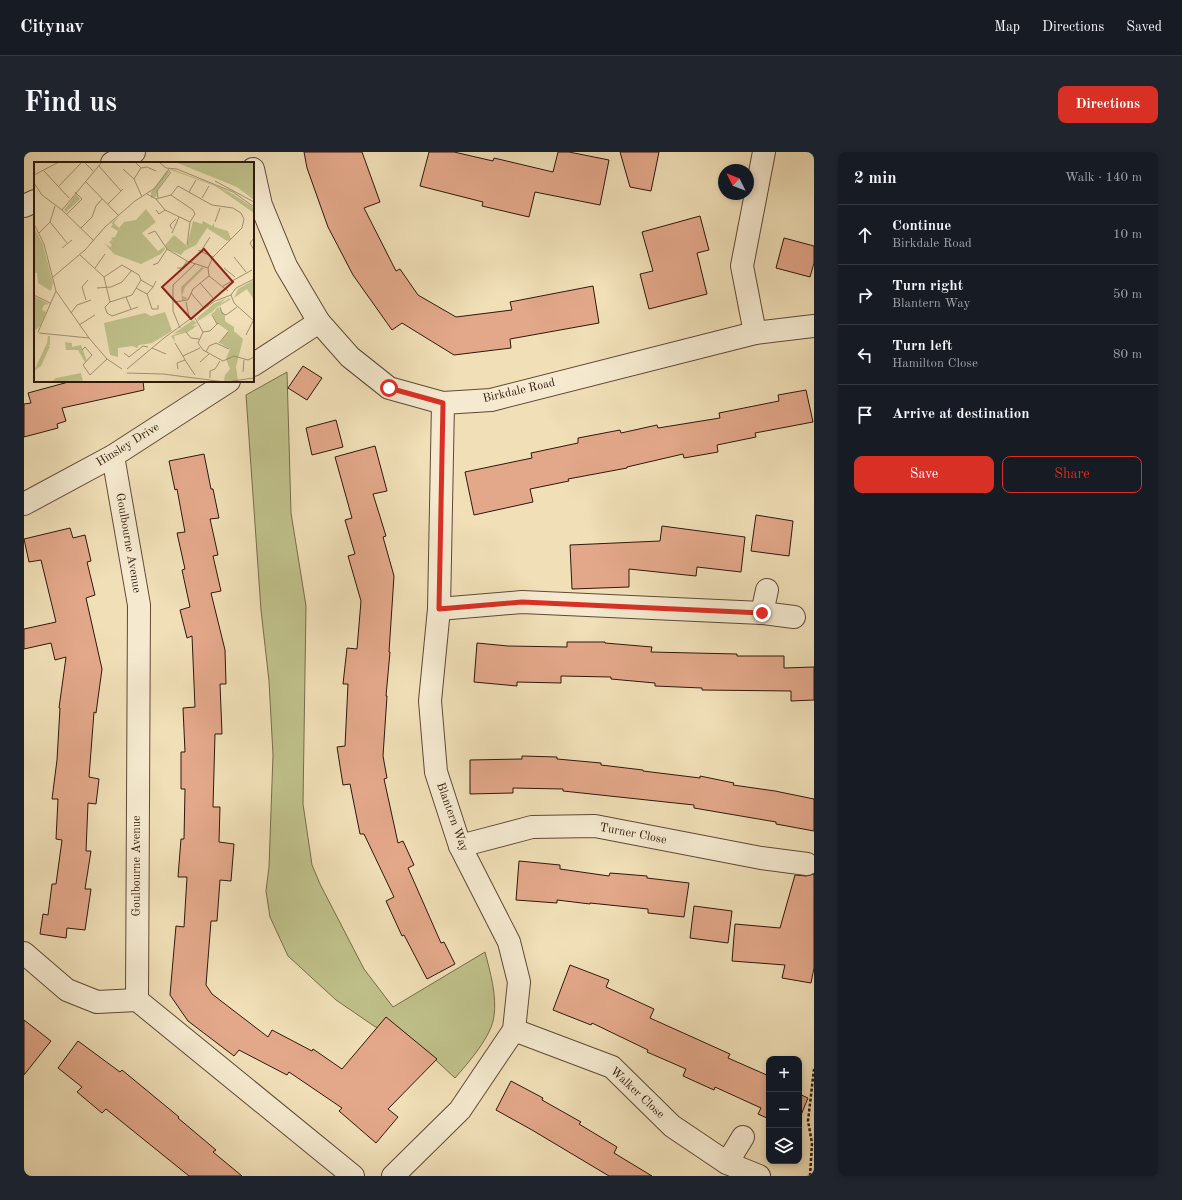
<!DOCTYPE html>
<html lang="en">
<head>
<meta charset="utf-8">
<style>
	body { margin:0; font-family:"Old Standard TT",serif; background:#20242c; color:#f1f3f6 }
	.controls { position:absolute; right:12px; bottom:12px; display:grid; overflow:hidden; border-radius:8px; box-shadow:0 2px 6px #0003 }
	.controls button { width:36px; height:36px; display:grid; place-items:center; padding:0; border:0; border-bottom:1px solid #363941; background:#171b24; color:#f1f3f6; font:20px sans-serif }
	.compass { position:absolute; left:694px; top:12px; width:36px; height:36px; border-radius:50%; background:#171b24; box-shadow:0 2px 6px #0003; rotate:312deg }
	.stop { position:absolute; width:12px; height:12px; margin:-9px; border:3px solid #d93025; border-radius:50%; background:#fff }
	.stop.end { background:#d93025; border-color:#fff; box-shadow:0 1px 4px #0008 }
	.list { margin:0; padding:0; list-style:none }
	h2 { display:flex; justify-content:space-between; align-items:center; height:52px; margin:0; padding:0 16px; font-size:17px }
	h2 small { font-size:13px; font-weight:400; color:#9ea1a6 }
	.list li { display:grid; grid-template-columns:26px 1fr auto; gap:12px; align-items:center; box-sizing:border-box; height:60px; padding:0 16px; border-top:1px solid #363941 }
	.list b { display:block; font-size:15px; white-space:nowrap }
	.list p { margin:0; font-size:13px; white-space:nowrap; color:#9ea1a6 }
	.list em { font-size:13px; font-style:normal; color:#9ea1a6 }
	.actions { display:flex; gap:8px; padding:12px 16px }
	.actions a { flex:1; padding:9px 0; border:1px solid #d93025; border-radius:8px; text-align:center; font-size:14px; color:#d93025 }
	.actions .main { background:#d93025; color:#fff }
	.icon { flex:none; width:22px; height:22px; fill:none; stroke:currentColor; stroke-width:2; stroke-linecap:round; stroke-linejoin:round }
	.map { position:relative; flex:none; width:790px; height:1024px; overflow:hidden; border-radius:8px }
	header { display:flex; align-items:center; gap:24px; box-sizing:border-box; height:56px; padding:0 20px; background:#171b24; border-bottom:1px solid #363941 }
	header strong { font-size:19px }
	nav { display:flex; gap:22px; margin-inline-start:auto; font-size:14px }
	.intro { display:flex; align-items:center; justify-content:space-between; box-sizing:border-box; height:96px; padding:0 24px }
	h1 { margin:0; font-size:28px }
	.button { padding:10px 18px; border-radius:8px; background:#d93025; color:#fff; font-size:14px; font-weight:700 }
	main { display:flex; gap:24px; padding:0 24px }
	aside { flex:1; background:#171b24; border-radius:8px; box-shadow:0 2px 6px #0003 }
	.map>svg:first-child { display:block }
	.green { fill:#bfc08a; stroke:#776c4a }
	.building { fill:#e3a88a; stroke:#2f170b }
	.lines { fill:none; stroke-linecap:round; stroke-linejoin:round }
	.street-casing { stroke:#5f4936; stroke-width:24 }
	.path { stroke:#2f170b; stroke-width:2.5; stroke-dasharray:3 2; stroke-linecap:butt }
	.street { stroke:#f5ead0; stroke-width:22 }
	.route { stroke:#d93025; stroke-width:5 }
	.labels { text-anchor:middle; dominant-baseline:central; stroke-width:3; stroke-linejoin:round; paint-order:stroke }
	.street-label { font-size:12px; fill:#2f170b; stroke:#f5ead0 }
	.inset-road { fill:none; stroke:#a38f72; stroke-width:1 }
	.view { fill:#8f2418; fill-opacity:0.15; stroke:#8f2418; stroke-width:2 }
	.inset-edge { fill:none; stroke:#2f170b; stroke-width:2 }
</style>
</head>
<body>
<header>
<strong>Citynav</strong>
<nav><a>Map</a><a>Directions</a><a>Saved</a></nav>
</header>
<div class="intro"><h1>Find us</h1><a class="button">Directions</a></div>
<main>
<div class="map">
<svg width="790" height="1024" viewBox="0 0 790 1024">
	<rect width="100%" height="100%" fill="#f0dfb7"/>
	<filter id="stains"><feTurbulence type="fractalNoise" baseFrequency=".005" numOctaves="4"/><feColorMatrix values="0 0 0 0 .2 0 0 0 0 .09 0 0 0 0 .02 0 0 0 .5 -.17"/></filter>
	<radialGradient id="worn" r=".72"><stop offset=".6" stop-color="#630" stop-opacity="0"/><stop offset="1" stop-color="#630" stop-opacity=".3"/></radialGradient>
	<path class="green" d="M263 220 267 361 282 454 279 652 288 713 296 732 340 817 369 855 461 800C466 819 473 844 470 864 468 884 444 911 431 926L402 899 350 874 312 848 264 804 246 765 242 739 245 715 249 603 245 529 237 458 222 243Z"/>
	<g class="building">
		<polygon points="280,0 338,0 356,50 340,56 372,119 376,117 394,143 432,165 488,158 486,150 569,134 575,171 486,187 487,196 430,203 378,171 368,178 329,123 304,75 283,16"/>
		<polygon points="405,0 430,0 469,9 470,6 529,20 534,0 545,0 585,8 576,53 511,40 505,65 458,54 459,50 396,34"/>
		<polygon points="596,0 635,0 627,39 606,35"/>
		<polygon points="676,64 685,98 673,101 683,142 625,157 616,122 629,119 618,80"/>
		<polygon points="760,86 790,94 790,111 786,125 752,116"/>
		<polygon points="279,214 298,226 283,248 264,236"/>
		<polygon points="48,229 119,229 120,238 38,256 42,269 33,272 34,276 0,285 0,252 7,251 4,241"/>
		<polygon points="782,238 789,270 731,281 732,285 693,293 694,300 660,306 659,302 603,315 603,316 544,327 545,329 506,337 509,350 450,363 441,320 508,306 507,301 554,291 554,286 596,278 597,281 633,273 634,276 696,266 695,261 755,249 754,243"/>
		<polygon points="312,268 319,295 288,303 282,276"/>
		<polygon points="351,294 363,339 349,342 362,384 359,385 370,424 365,500 366,500 362,544 363,544 359,604 363,626 360,627 374,691 379,689 390,713 384,716 417,791 420,790 431,812 403,827 380,783 378,784 362,749 370,745 340,682 336,682 326,632 319,633 313,595 321,594 324,532 319,532 323,496 333,497 337,449 324,404 331,402 321,368 328,366 311,305"/>
		<polygon points="180,302 187,337 189,337 195,366 186,367 194,403 189,404 197,439 187,441 201,498 202,532 196,532 198,582 191,582 189,655 196,655 195,690 210,692 207,729 196,728 193,769 187,769 182,833 188,842 244,885 248,878 288,899 289,897 318,917 362,865 413,907 364,957 374,965 352,991 315,959 318,956 265,920 263,923 215,898 210,904 164,869 146,843 152,774 160,775 163,725 154,725 157,687 160,687 161,637 157,637 157,600 161,600 159,556 171,555 168,484 163,486 156,458 166,455 158,418 161,417 153,381 161,380 153,337 151,338 145,309"/>
		<polygon points="732,363 769,369 765,404 727,399"/>
		<polygon points="638,374 721,385 717,420 673,415 672,424 605,417 605,435 548,437 546,393 636,389"/>
		<polygon points="46,376 49,386 61,383 67,409 63,410 71,443 62,446 78,517 72,561 70,560 65,625 75,627 72,652 64,651 62,699 67,699 61,737 67,737 61,778 43,776 42,786 16,782 19,762 24,763 28,732 32,732 38,688 32,687 34,647 28,647 33,608 36,556 35,556 42,505 31,508 27,491 0,497 0,477 32,470 17,408 5,410 0,387"/>
		<polygon points="543,490 581,490 581,491 628,495 627,500 713,502 713,504 760,504 760,516 790,515 790,548 767,549 767,539 678,538 678,536 631,534 631,531 587,527 587,525 537,524 537,531 493,530 493,534 450,530 453,491 484,494 543,495"/>
		<polygon points="498,604 533,605 533,607 577,611 577,613 619,618 619,619 676,626 676,624 710,631 709,633 751,639 790,647 790,679 752,672 752,670 670,656 670,653 539,639 539,637 489,636 489,641 446,642 446,608 498,607"/>
		<polygon points="495,709 536,713 536,717 585,724 586,721 623,724 623,726 665,731 660,765 624,761 624,757 566,751 566,752 533,748 533,751 492,748"/>
		<polygon points="790,722 790,816 787,831 758,826 761,813 708,809 711,772 756,776 771,723 782,724"/>
		<polygon points="670,754 708,759 704,791 666,786"/>
		<polygon points="546,813 585,828 582,835 630,857 626,866 706,902 704,906 745,924 745,967 734,962 737,956 691,935 690,938 659,924 662,917 623,900 624,898 568,871 567,873 529,858"/>
		<polygon points="0,868 27,889 0,923"/>
		<polygon points="54,889 96,920 98,918 155,965 154,966 192,998 189,1000 218,1024 165,1024 82,957 78,961 53,940 58,935 34,916"/>
		<polygon points="487,929 519,946 518,948 557,970 555,972 593,995 590,1001 628,1024 585,1024 508,978 472,958"/>
		<polygon points="775,942 784,946 775,968"/>
	</g>
	<g class="lines">
		<defs>
			<g id="street">
				<polyline points="88,11 110,0"/>
				<polyline points="229,17 237,53 262,114 295,170 326,205 365,236 419,251 467,248 731,181 790,174"/>
				<polyline points="0,54 11,49"/>
				<polyline points="731,181 718,114 740,0"/>
				<polyline points="229,213 295,170"/>
				<polyline points="89,304 115,453 113,848 329,1024"/>
				<polyline points="0,352 89,304 205,229"/>
				<polyline points="415,457 498,450 738,461 770,465"/>
				<polyline points="738,461 743,438"/>
				<polyline points="436,694 508,675 571,674 737,706 783,712"/>
				<polyline points="0,801 43,838 73,850 113,848"/>
				<polyline points="490,878 588,915 648,974 703,1011 735,1024"/>
				<polyline points="703,1011 719,985"/>
				<polyline points="369,1024 436,958 490,878 495,830 485,790 436,694 412,620 406,549 415,457 419,251"/>
			</g>
		</defs>
		<use href="#street" class="street-casing"/>
		<polyline class="path" points="786,1024 788,991 784,969 790,917"/>
		<use href="#street" class="street"/>
	</g>
	<g class="lines">
		<polyline class="route" points="365,236 419,251 415,457 498,450 738,461"/>
	</g>
	<g class="labels">
		<g class="street-label">
			<text transform="translate(495 239) rotate(-13)">Birkdale Road</text>
			<text transform="translate(104 293) rotate(-32)">Hinsley Drive</text>
			<text transform="translate(104 391) rotate(80)">Goulbourne Avenue</text>
			<text transform="translate(428 665) rotate(70)">Blantern Way</text>
			<text transform="translate(609 682) rotate(11)">Turner Close</text>
			<text transform="translate(113 714) rotate(-90)">Goulbourne Avenue</text>
			<text transform="translate(613 941) rotate(43)">Walker Close</text>
		</g>
	</g>
	<g transform="translate(10 10)">
		<rect width="220" height="220" fill="#f0dfb7"/>
		<path d="M141 0H220V38L203 25ZM138 7 183 24 199 32 220 46V51L181 24 137 8 124 27 122 35 117 36V30L132 10ZM42 32 46 37 32 50 30 48ZM112 47 122 60 108 71 124 89 130 85 131 87 127 92 107 102 80 92 70 81 76 85 78 83 75 80 78 78 80 80 77 76 81 75 84 69 77 65 79 62 77 61 85 55 80 61 85 66 90 60 102 58ZM159 59 168 62 169 59 178 64 180 61V65L194 69 197 77 193 79 173 66 162 83 150 89 147 93 133 87 131 83 140 73 153 84ZM0 65 9 83 19 121 17 129 4 121 3 111H0ZM168 105 170 106 151 125 148 134 154 136 148 139 147 125ZM220 118V138L213 127 200 136 204 127ZM0 134 15 142 10 143 8 148 12 150 6 164 0 169ZM192 136 178 150 164 159 163 156 179 142ZM193 136 197 137 184 145 191 153V159L200 165V169L209 177 202 205 204 218 190 219 191 213 196 207 192 197 196 187 186 181 194 169 183 161 178 152 165 160 180 150 186 142 194 137ZM131 150 138 169 118 181 105 183 103 186 98 184 84 186V195L76 193 70 161 111 151 117 154ZM159 158 163 161 158 164 164 163 154 170 140 174 141 180 137 174 147 170 139 172ZM14 174H16V183H13L16 184 7 204 0 209 13 181ZM31 180 38 181V185L47 183 53 199 51 200 44 188H32ZM47 211 49 220H17L22 216Z" fill="#bfc08a"/>
		<path class="inset-road" d="M50 0 59 9M101 0 107 6 100 17 108 35M125 0 132 6 143 7 199 30 220 45M65 4 87 29M107 6 113 5 122 9M89 7 100 17M10 9 35 36M0 13 25 0M51 19 84 53M181 19 220 40M0 21 8 33 28 48 60 79M24 25 48 0M155 30 162 18M113 32 122 37 137 33 144 24 178 43 199 46 207 51 210 57 208 66 179 95 174 106 175 114 194 129M137 33 159 48 161 52 156 60M124 36 123 29 137 10M168 36 175 24M122 37 131 48 156 60 153 83M74 42 89 27M28 48 68 0M122 48 125 52 131 48M33 52 48 37 41 30M16 60 33 81M181 60 186 46M0 62 10 82 22 129 55 176M47 66 58 55 62 44 68 37M138 67 136 63 142 57M5 71 16 60 21 44M138 71 145 55M114 72 121 69 133 87 153 99 174 106M220 76 216 81 220 88M28 86 38 78M164 88 179 95M167 89 176 75M46 93 70 115 76 140M200 95 212 110M119 103 124 101 133 87M61 106 71 92M143 106H148L153 99M190 106 201 115M19 115 51 88 71 65 101 39 121 26 135 7M70 115 88 103 105 113 107 118 98 133 76 140 71 145 73 151 78 154 104 145M107 118 119 125 122 119M166 121 179 136M189 124 218 108M119 125 113 132 118 147H124V143M63 126 77 125 88 120 98 108M102 126 113 132M157 131 169 145M0 133 16 141M197 133 200 141 220 159M92 135 97 147M52 138 48 125 54 118M140 140 154 138 159 127 175 114M152 140 155 155M186 145 188 151 192 153 203 145M37 151 43 143 57 138M178 153 183 162 185 161M161 156 169 170 164 181 169 188 189 199 200 194 214 198 220 195M45 163 61 153M146 166 139 149V123L161 102M4 170 22 129M152 170 157 176 165 177M169 170 176 169 183 162M5 171 55 176 73 197 88 207M212 173 219 159M141 181 149 194M185 181 194 170M118 186 132 192M48 188 51 185 58 193 49 203 56 213 73 197M172 190 175 184 182 181 195 187M90 191 95 195 109 184 114 185M151 198 161 213M166 200 175 192M93 207 130 176 181 139 197 133 202 126 220 117M144 207 143 201 151 198 149 194 166 186M209 210 210 198M93 211 129 212 191 220 220 216M176 216V209L181 207 186 199"/>
		<path class="view" d="M170 87 199 120 157 157 128 125Z"/>
		<rect width="220" height="220" class="inset-edge"/>
	</g>
	<rect width="100%" height="100%" filter="url(#stains)"/>
	<rect width="100%" height="100%" fill="url(#worn)"/>
</svg>
<div class="controls">
<button>+</button>
<button>−</button>
<button><svg class="icon" aria-label="layers" viewBox="0 0 24 24"><path d="M12 4l9 5-9 5-9-5zM3 14l9 5 9-5"/></svg></button>
</div>
<svg class="compass" viewBox="-18 -18 36 36"><path d="M0-13l5 13h-10z" fill="#e53935"/><path d="M0 13l5-13h-10z" fill="#9ea1a6"/></svg>
<div class="stop" style="left:365px;top:236px"></div>
<div class="stop end" style="left:738px;top:461px"></div>
</div>
<aside>
<h2>2 min<small>Walk · 140 m</small></h2>
<ul class="list">
<li><svg class="icon" aria-label="ahead" viewBox="0 0 24 24"><path d="M12 20V5M6 11l6-6 6 6"/></svg><div><b>Continue</b><p>Birkdale Road</p></div><em>10 m</em></li>
<li><svg class="icon" aria-label="right" viewBox="0 0 24 24"><path d="M7 20v-9h11M14 6l5 5-5 5"/></svg><div><b>Turn right</b><p>Blantern Way</p></div><em>50 m</em></li>
<li><svg class="icon" aria-label="left" viewBox="0 0 24 24"><path d="M17 20v-9H6M10 6l-5 5 5 5"/></svg><div><b>Turn left</b><p>Hamilton Close</p></div><em>80 m</em></li>
<li><svg class="icon" aria-label="arrive" viewBox="0 0 24 24"><path d="M6 21V4h12l-3 4 3 4H6"/></svg><div><b>Arrive at destination</b></div></li>
</ul>
<div class="actions"><a class="main">Save</a><a>Share</a></div>
</aside>
</main>
</body>
</html>
